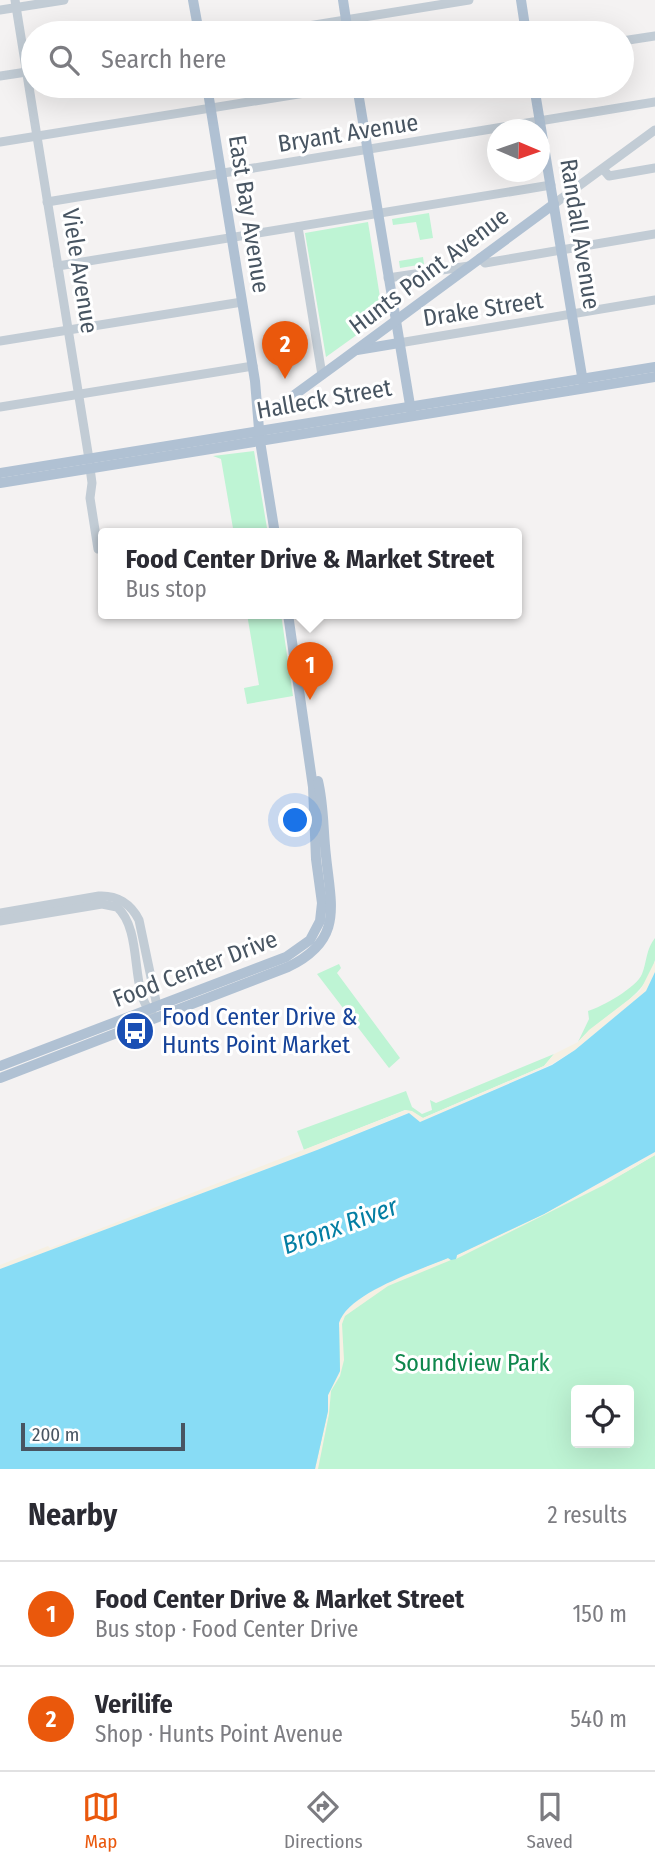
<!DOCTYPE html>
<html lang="en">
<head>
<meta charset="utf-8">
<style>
	body { margin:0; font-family:"Fira Sans Condensed",sans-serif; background:#f2f2f3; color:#2b2b33 }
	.controls { position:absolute; right:21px; bottom:21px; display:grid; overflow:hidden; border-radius:7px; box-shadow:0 7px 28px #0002 }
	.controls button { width:63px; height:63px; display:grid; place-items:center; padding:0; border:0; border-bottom:2px solid #e1e1e2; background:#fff; color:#2b2b33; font:35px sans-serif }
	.compass { position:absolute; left:487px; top:119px; width:63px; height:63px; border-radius:50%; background:#fff; box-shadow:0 7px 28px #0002; rotate:92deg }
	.scale { position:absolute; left:21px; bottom:18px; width:164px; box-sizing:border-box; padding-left:7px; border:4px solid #485562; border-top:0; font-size:19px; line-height:24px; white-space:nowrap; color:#485562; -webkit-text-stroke:5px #fff; paint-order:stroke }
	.you { position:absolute; left:296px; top:821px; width:24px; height:24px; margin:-18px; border:5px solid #fff; border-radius:50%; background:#1a73e8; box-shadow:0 0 0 10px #1a73e833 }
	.badge { display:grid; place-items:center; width:46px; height:46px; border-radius:50%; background:#ea580c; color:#fff; font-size:23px; font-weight:700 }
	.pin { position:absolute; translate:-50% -58px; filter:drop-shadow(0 2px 4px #0008) }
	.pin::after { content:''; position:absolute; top:37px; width:24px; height:21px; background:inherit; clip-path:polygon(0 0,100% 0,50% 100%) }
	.popup { position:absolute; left:98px; top:528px; width:424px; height:91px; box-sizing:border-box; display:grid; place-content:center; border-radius:7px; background:#fff; filter:drop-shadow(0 2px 5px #0005); font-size:23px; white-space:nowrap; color:#7c7c81 }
	.popup b { font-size:26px; color:#2b2b33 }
	.popup::after { content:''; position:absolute; left:50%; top:100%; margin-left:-14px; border:14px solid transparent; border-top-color:#fff }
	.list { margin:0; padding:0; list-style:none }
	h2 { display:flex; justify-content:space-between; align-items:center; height:91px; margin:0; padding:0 28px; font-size:30px }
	h2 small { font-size:23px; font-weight:400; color:#7c7c81 }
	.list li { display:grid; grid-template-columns:46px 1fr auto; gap:21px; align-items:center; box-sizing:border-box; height:105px; padding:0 28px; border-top:2px solid #e1e1e2 }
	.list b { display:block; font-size:26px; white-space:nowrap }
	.list p { margin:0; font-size:23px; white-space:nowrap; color:#7c7c81 }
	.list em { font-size:23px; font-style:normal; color:#7c7c81 }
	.icon { flex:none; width:38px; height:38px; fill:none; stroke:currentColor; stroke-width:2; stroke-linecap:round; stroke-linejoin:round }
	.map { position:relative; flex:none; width:655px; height:1469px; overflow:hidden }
	.search { position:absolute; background:#fff; box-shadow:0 7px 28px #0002; left:21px; right:21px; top:21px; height:77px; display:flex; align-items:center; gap:18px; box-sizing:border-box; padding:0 24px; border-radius:38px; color:#7c7c81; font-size:26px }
	.sheet { height:301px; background:#fff }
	nav { display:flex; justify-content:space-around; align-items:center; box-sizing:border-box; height:98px; border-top:2px solid #e1e1e2; background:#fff; font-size:19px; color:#7c7c81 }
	nav a { display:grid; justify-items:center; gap:4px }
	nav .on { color:#ea580c }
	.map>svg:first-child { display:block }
	.green { fill:#bef4d4; fill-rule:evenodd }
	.sand { fill:#f6f0e3 }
	.water { fill:#88dcf5 }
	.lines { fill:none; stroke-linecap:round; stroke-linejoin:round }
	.minor { stroke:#c2ccd5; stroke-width:9 }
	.major { stroke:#b0c1d3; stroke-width:10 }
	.labels { text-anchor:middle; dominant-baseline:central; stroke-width:6; stroke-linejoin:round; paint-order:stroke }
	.street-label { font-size:24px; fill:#485562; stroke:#fff }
	.transit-label { font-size:24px; fill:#164399; stroke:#fff; text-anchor:start }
	.park-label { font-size:24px; fill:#0f874d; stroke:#fff }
	.water-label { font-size:26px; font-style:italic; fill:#037ea3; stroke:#fff }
</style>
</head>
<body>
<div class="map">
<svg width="655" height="1469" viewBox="0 0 655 1469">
	<rect width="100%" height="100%" fill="#f4f2f2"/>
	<g class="green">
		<polygon points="429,213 433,238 420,240 416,222 393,225 392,219"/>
		<polygon points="368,222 383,316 326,357 305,233"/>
		<polygon points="423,257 424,264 400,268 399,261"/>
		<polygon points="254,451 268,534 234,534 221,459 213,456"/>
		<polygon points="247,614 281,614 293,696 247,704 244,688 259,685"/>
		<path d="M655 938C655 945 655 953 655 960 647 999 602 1014 578 1042L589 1019 588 1011C602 1007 637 987 642 974 647 961 646 949 655 938Z"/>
		<polygon points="339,964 341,968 337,973 400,1058 389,1068 317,974"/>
		<polygon points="554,1054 544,1066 423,1118 405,1110 304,1150 297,1131 406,1091 412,1107 422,1114 432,1110 430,1100 436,1103"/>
		<path d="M655 1155V1469H315L341 1316 388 1283 624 1173ZM576 1390H629V1443H576Z"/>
	</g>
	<g class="sand">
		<polygon points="655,961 655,972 646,991 575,1050 552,1064 420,1123 408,1113 317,1150 0,1269 0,1265 48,1246 50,1248 406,1110 412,1111 423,1118 544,1066 554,1054 578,1042 589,1030 640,991"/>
		<polygon points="655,1152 655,1155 604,1185 456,1259 457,1255 544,1214"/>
		<path d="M448 1258 451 1260 388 1286 345 1316 342 1324 344 1360 340 1376 331 1391 329 1414 318 1469H315L328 1411V1395L340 1371 339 1323C348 1293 420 1269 448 1258Z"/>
	</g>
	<path class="water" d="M655 972V1152L544 1214 457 1255 456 1259 451 1260 448 1258C420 1270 348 1293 339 1323L340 1371 328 1395V1411L315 1469H0V1269L317 1150 409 1113 420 1122 552 1065 575 1050 646 991Z"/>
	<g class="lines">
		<g class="minor">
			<polyline points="15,0 89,459"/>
			<polyline points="0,10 64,0"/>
			<polyline points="265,33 469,0"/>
			<polyline points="622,41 655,36"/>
			<polyline points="0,76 33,71"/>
			<polyline points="0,142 348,86"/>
			<polyline points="603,169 609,176 655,168"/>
			<polyline points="47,202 655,102"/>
			<polyline points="554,204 655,130"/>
			<polyline points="298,227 322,375"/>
			<polyline points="480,258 485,263 655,234"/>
			<polyline points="58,266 551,185"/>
			<polyline points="388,278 469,266"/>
			<polyline points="0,341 242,302"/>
			<polyline points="399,343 655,300"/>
			<polyline points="0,407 253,366"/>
			<polyline points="90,468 92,483 90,498 98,549"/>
			<path d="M0 913 99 896C117 895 131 904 139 920L157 1006"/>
			<path d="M0 921 102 904 117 907C144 931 129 992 152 1013"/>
		</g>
		<g class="major">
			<polyline points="193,0 199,33"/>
			<polyline points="343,0 348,33"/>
			<polyline points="521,0 526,33"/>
			<polyline points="207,86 255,381 260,441 275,534"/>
			<polyline points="357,86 411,411"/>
			<polyline points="534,86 583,382"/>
			<polyline points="357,350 399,343"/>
			<path d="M258 411 272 409 282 404C373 338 463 271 554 204"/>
			<polyline points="0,473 655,367"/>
			<polyline points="0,483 655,377"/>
			<polyline points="0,1066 286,957 310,940 320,921 322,903 316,859 313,787 288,614"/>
			<path d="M0 1078 288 967C344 940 331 906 326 856 323 831 324 806 318 781"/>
		</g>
	</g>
	<defs>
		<symbol id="bus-disc" viewBox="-11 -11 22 22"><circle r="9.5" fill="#1a4fb4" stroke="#fff"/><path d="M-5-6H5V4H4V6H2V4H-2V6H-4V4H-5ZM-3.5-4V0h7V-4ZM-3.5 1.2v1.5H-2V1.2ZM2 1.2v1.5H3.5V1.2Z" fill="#fff"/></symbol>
	</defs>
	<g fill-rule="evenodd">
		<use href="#bus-disc" x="113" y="1009" width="44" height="44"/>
	</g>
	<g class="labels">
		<g class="street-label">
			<text transform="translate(348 133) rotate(-9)">Bryant Avenue</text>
			<text transform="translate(249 214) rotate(81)">East Bay Avenue</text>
			<text transform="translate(580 234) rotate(81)">Randall Avenue</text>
			<text transform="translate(80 271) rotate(81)">Viele Avenue</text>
			<text transform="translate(429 271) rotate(-37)">Hunts Point Avenue</text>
			<text transform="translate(483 309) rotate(-9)">Drake Street</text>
			<text transform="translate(324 399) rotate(-10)">Halleck Street</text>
			<text transform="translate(195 969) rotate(-21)">Food Center Drive</text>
		</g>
		<g class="transit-label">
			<text x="162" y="1017">Food Center Drive &amp;<tspan x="162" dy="28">Hunts Point Market</tspan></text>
		</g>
		<g class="park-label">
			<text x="472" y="1363">Soundview Park</text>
		</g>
		<g class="water-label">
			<text transform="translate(340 1226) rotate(-20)">Bronx River</text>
		</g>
	</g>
</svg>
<div class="controls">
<button><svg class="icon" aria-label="locate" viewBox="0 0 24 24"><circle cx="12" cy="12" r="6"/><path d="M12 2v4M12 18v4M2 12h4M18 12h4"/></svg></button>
</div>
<svg class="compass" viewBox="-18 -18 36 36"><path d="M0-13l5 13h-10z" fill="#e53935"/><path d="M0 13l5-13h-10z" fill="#7c7c81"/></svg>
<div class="scale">200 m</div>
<div class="you"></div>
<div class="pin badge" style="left:310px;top:700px">1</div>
<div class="popup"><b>Food Center Drive &amp; Market Street</b>Bus stop</div>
<div class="pin badge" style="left:285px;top:379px">2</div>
<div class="search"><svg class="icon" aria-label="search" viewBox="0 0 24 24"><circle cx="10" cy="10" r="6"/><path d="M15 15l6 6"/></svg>Search here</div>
</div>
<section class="sheet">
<h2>Nearby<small>2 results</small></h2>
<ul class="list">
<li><span class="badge">1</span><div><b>Food Center Drive &amp; Market Street</b><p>Bus stop · Food Center Drive</p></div><em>150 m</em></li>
<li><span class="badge">2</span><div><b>Verilife</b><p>Shop · Hunts Point Avenue</p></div><em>540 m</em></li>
</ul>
</section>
<nav>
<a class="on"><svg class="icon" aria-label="map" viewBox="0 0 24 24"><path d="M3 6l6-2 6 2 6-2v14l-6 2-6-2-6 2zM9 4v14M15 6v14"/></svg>Map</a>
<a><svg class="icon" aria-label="directions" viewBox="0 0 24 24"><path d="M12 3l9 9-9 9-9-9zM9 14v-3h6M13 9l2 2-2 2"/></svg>Directions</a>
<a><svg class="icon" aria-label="saved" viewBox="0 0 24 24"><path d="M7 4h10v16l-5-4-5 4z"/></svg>Saved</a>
</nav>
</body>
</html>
